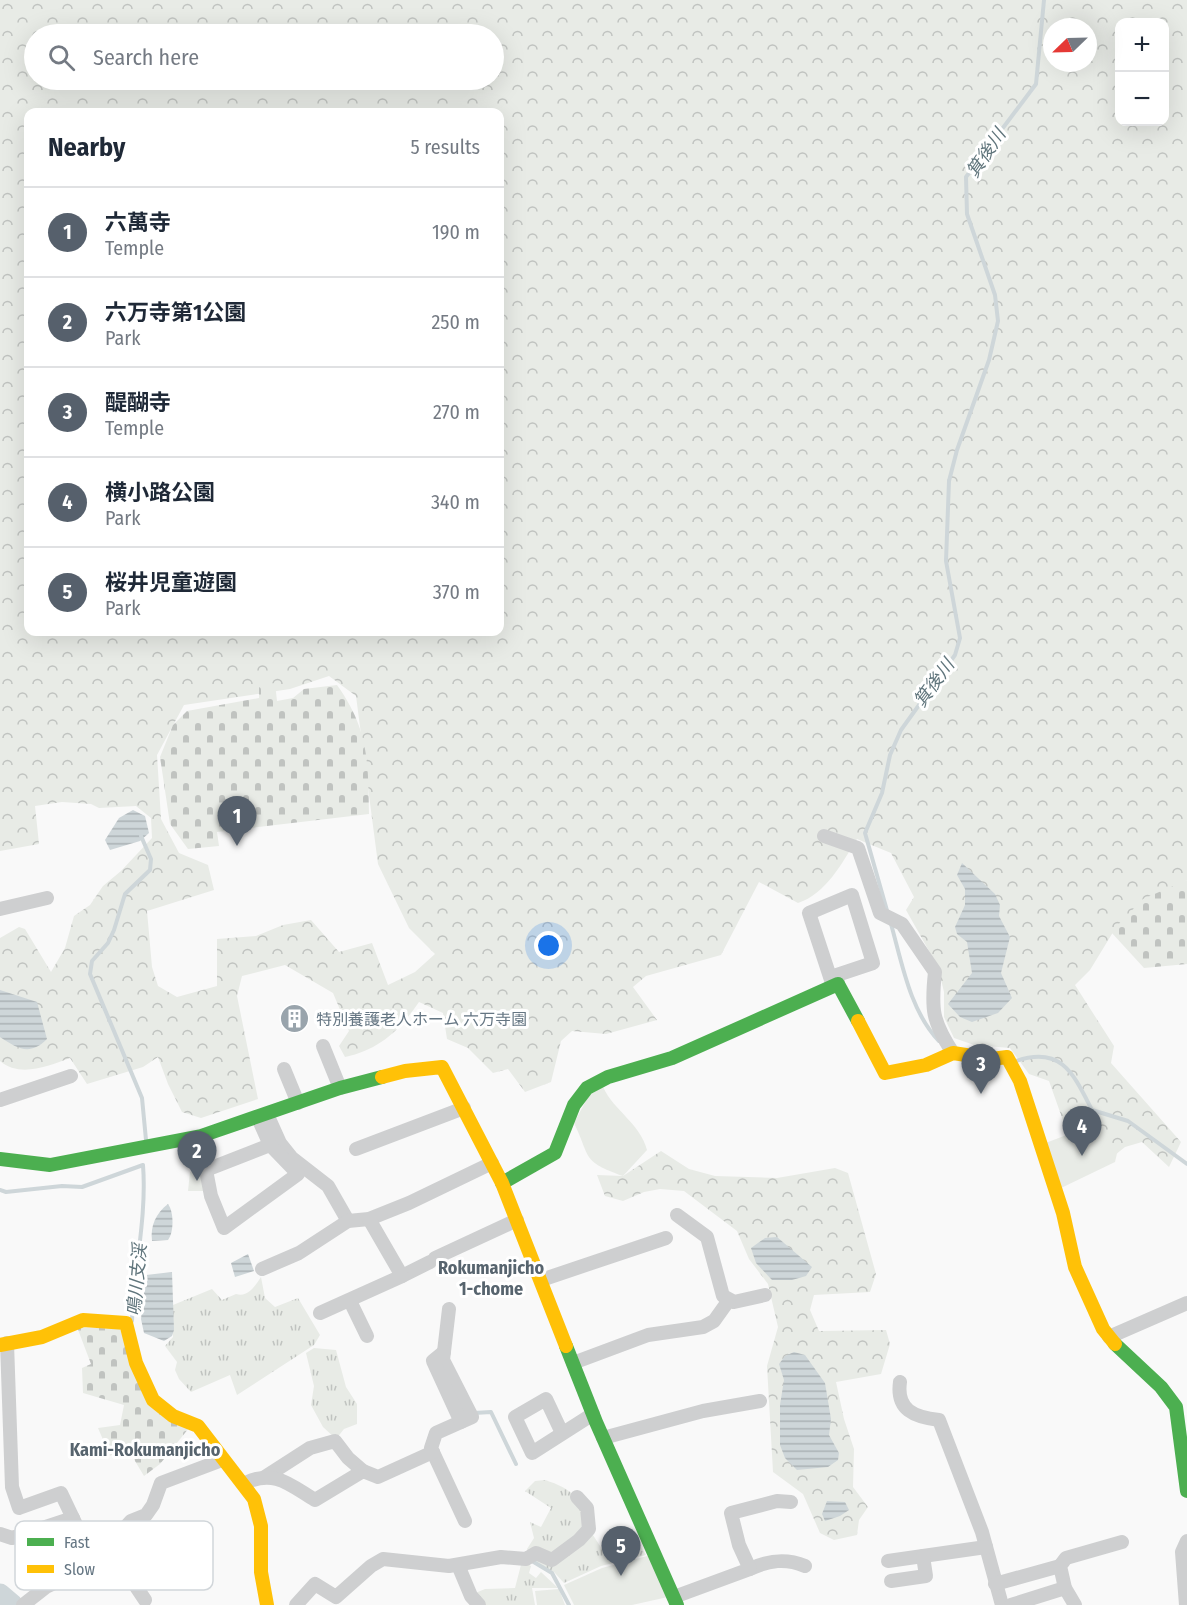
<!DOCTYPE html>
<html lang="en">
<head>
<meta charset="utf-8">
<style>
	body { margin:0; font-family:"Fira Sans Condensed","Noto Sans JP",sans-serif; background:#f2f2f3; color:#1f2937 }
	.controls { position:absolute; right:18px; top:18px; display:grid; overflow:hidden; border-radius:12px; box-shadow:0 6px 24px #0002 }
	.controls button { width:54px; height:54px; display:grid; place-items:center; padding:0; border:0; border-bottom:2px solid #e0e1e3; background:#fff; color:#1f2937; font:30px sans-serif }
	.compass { position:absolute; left:1043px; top:18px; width:54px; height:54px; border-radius:50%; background:#fff; box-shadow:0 6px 24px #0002; rotate:247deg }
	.you { position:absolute; left:549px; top:946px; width:21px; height:21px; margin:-15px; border:4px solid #fff; border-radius:50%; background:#1a73e8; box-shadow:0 0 0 9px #1a73e833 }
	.badge { display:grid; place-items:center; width:39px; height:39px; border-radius:50%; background:#56606c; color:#fff; font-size:20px; font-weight:700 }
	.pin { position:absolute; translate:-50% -50px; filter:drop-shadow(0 2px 3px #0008) }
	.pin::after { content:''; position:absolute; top:32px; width:21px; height:18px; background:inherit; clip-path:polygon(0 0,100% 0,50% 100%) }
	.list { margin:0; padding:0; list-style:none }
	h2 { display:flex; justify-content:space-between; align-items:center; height:78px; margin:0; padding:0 24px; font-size:26px }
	h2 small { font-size:20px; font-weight:400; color:#747a83 }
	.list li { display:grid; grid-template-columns:39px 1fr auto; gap:18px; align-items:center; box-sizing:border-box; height:90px; padding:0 24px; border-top:2px solid #e0e1e3 }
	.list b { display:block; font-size:22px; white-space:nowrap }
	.list p { margin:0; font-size:20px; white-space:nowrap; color:#747a83 }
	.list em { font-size:20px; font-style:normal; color:#747a83 }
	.icon { flex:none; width:33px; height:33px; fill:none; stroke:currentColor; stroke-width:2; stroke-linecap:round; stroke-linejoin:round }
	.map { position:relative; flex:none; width:1187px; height:1605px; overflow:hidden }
	.search { position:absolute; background:#fff; box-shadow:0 6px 24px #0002; left:24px; top:24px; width:480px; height:66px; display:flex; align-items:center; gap:15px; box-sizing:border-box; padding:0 21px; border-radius:33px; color:#747a83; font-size:22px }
	.panel { position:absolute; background:#fff; box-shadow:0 6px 24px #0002; left:24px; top:108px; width:480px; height:528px; border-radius:12px }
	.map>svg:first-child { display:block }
	.grass { fill:url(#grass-tufts) }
	.forest { fill:url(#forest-crowns); fill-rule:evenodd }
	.cemetery { fill:url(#cemetery-stones) }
	.green { fill:#e8ebe6 }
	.water { fill:url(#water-rules) }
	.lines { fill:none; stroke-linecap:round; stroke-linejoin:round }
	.stream { stroke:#ced6d9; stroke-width:4 }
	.river { stroke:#ced6d9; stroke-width:21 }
	.street { stroke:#cecfd0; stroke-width:14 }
	.fast { stroke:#4caf50; stroke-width:14 }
	.slow { stroke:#ffc107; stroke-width:14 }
	.labels { text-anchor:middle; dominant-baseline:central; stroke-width:6; stroke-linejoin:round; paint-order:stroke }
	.poi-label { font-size:16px; fill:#657683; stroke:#fff; text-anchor:start }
	.water-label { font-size:18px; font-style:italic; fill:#60757c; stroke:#fff }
	.neighbourhood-label { font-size:18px; font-weight:bold; fill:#57646e; stroke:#fff }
	.key { fill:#fff; stroke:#d1d6da; stroke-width:1.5 }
	.key-label { font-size:16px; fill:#657683 }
</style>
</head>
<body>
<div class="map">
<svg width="1187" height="1605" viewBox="0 0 1187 1605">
	<defs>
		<pattern id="grass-tufts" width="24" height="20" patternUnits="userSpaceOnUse" patternTransform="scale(1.5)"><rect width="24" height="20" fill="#e8ebe6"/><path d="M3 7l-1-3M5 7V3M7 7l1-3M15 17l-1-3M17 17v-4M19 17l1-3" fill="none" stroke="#c0c3c0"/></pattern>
		<pattern id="forest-crowns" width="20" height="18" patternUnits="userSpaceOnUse" patternTransform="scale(1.5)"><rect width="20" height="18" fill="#e8ebe6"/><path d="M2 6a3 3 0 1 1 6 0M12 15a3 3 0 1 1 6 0" fill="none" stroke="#c0c3c0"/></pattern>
		<pattern id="cemetery-stones" width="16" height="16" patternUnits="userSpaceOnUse" patternTransform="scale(1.5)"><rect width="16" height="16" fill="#e8ebe6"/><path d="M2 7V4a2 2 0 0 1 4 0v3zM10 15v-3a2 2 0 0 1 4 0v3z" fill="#c0c3c0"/></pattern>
		<pattern id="water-rules" width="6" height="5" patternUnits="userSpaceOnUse" patternTransform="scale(1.5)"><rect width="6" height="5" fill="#ced6d9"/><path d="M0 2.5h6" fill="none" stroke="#abb2b5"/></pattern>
	</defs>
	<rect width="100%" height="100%" fill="#f9f9f9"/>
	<g class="grass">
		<path d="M261 1277 265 1298 275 1307 298 1298 320 1335 314 1345 237 1395 230 1375 191 1392 179 1379 175 1370 177 1362 165 1346 173 1337V1305L212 1289 222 1300 236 1294C248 1298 255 1286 261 1277Z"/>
		<polygon points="314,1348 336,1350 346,1387 357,1404 357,1424 344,1429 336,1439 323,1427 311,1405 314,1386 306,1353"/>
		<path d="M545 1480C573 1489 584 1500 586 1529L551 1557 528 1554 527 1549 534 1538 530 1522 541 1527 551 1508 525 1491 535 1481Z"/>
		<polygon points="591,1532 602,1549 618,1555 641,1547 646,1555 601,1566 564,1583 554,1572 529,1559 553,1563"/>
		<polygon points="522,1561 531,1566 529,1573 536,1578 541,1572 558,1588 532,1588 535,1605 482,1605 473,1594 485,1589 515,1588"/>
	</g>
	<g class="forest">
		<path d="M0 0H1187V880L1115 929 1090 970 1075 985 1114 1046 1111 1063 1181 1142 1169 1167 1142 1142 1125 1147 1100 1167 1077 1149 1066 1129 1049 1081 1029 1074 1010 1048 974 1045 954 1038 944 1017V992L938 967 906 910 914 897 891 853 857 839C842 863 826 894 798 903L759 882 721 955 646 976 633 987 657 1020 606 1034 572 1031 561 1041 551 1082 525 1092 508 1069 493 1073 468 1048 447 1039 443 1013 419 1002C400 1030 379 1050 345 1057L339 1046 349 1031 333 993 285 965 242 976 237 996 258 1099 201 1118 182 1112 168 1084 158 1057 143 1067 87 1084 70 1058C48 1066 20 1078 0 1061V938L19 927 25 929 51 972 65 948 74 916 90 905 103 886 121 871 152 838 151 818 136 806 99 808 91 804 62 802 35 806 39 844 0 851ZM1120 22H1164V122H1120ZM1052 27H1088V63H1052ZM34 34H494V80H34ZM28 112H500V632H28ZM329 676 356 696 378 864 409 928 435 954 415 972 388 985 372 943 339 952 311 920 283 925 256 936 217 939V986L177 997 158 986 152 967 147 911 214 890 208 865 179 853 161 819 157 755 184 705 290 689Z"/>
		<polygon points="661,1151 689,1169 715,1176 777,1178 835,1168 848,1173 876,1274 870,1292 814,1295 810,1310 819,1331 886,1330 890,1344 881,1374 836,1382 844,1419 854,1449 853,1487 868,1507 859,1520 857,1535 834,1540 820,1533 803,1494 773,1472 767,1366 778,1327 768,1284 749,1259 737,1231 684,1191 660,1189 644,1192 623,1201 605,1196 597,1175 623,1176"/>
	</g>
	<g class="cemetery">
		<path d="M275 683 277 701 293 698 304 689 337 685C369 730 368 761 369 814L217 832 219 846 188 849 170 824 160 757 173 725 187 711 259 698V685Z"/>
		<polygon points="1187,880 1187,964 1144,968 1111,932 1143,899"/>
		<polygon points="77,1327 120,1329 148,1399 189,1428 160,1464 144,1476 126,1446 110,1456 98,1428 120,1425 124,1405 83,1393 82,1368 91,1364"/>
	</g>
	<g class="green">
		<path d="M603 1087C614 1111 640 1123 647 1150L623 1176C581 1161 591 1158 574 1123L589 1095Z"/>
		<polygon points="1077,1131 1096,1142 1109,1139 1118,1149 1115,1162 1059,1189 1043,1144"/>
		<polygon points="203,1168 206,1191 188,1191 190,1172"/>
		<polygon points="651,1555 668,1597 632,1605 574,1605 564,1585 602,1568"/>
		<polygon points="559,1589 565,1605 537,1605 535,1591"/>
	</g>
	<g class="water">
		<polygon points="133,810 145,816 149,833 140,841 110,850 105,840 119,818"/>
		<polygon points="962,863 995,894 1000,905 999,916 1010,937 1001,973 1012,998 998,1013 972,1022 960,1017 948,1004 972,973 967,942 957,934 955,927 965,905 965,889 957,875"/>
		<path d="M0 990 37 1002 47 1039C30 1056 18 1049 0 1037Z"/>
		<path d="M168 1204C174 1212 174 1232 168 1240L152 1241C150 1226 156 1213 168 1204Z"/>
		<polygon points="777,1237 812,1267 806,1276 792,1280 772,1280 756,1263 751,1248 765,1238"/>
		<polygon points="248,1254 254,1271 235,1277 231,1263"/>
		<polygon points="172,1272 174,1330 172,1336 164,1341 144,1333 141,1319 146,1275"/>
		<polygon points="794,1352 805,1355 825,1383 831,1419 829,1435 839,1453 838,1460 828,1467 797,1470 785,1458 780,1445 780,1405 784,1380 779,1364 785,1356"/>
		<polygon points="827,1501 845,1502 849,1510 840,1516 825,1521 822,1514"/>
	</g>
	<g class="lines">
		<g class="stream">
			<polyline points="141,836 151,859 150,870 125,894 114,930 108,943 92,961 90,974 142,1098 146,1140"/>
			<polyline points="888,914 865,833 882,793 890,755 901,730 955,655 960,638 946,561 949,481 957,450 989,360 998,321 995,295 967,214 966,177 1036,84 1044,0"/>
			<path d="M891 924C902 963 910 1011 939 1041"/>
			<path d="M1016 1061C1062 1045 1074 1075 1092 1110L1128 1121 1187 1164"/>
			<path d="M0 1190 6 1192 62 1186 82 1187 143 1165C147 1217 134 1269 132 1321"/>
			<polyline points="474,1413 491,1412 516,1464"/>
			<polyline points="532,1561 552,1573 569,1605"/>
		</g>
		<polyline class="river" points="0,1594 13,1605"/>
		<g class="street">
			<path d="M824 836 858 848 880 913 902 924 935 972C931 1009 932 1021 953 1053"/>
			<polyline points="0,909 47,898"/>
			<polyline points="833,986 809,913 852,895 873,963 837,975 838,984"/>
			<polyline points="323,1046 340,1088"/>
			<polyline points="284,1069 298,1103"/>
			<polyline points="0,1100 71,1076"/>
			<polyline points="267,1114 280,1143 292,1158 328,1186 348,1221"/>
			<polyline points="258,1118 270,1145 298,1174 224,1228 211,1196 206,1170 270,1145"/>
			<polyline points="356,1149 464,1108"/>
			<polyline points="677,1215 707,1237 723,1296 734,1302 765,1295"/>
			<polyline points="435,1258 517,1220"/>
			<polyline points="262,1269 299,1253 348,1221 369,1219 409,1203 492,1163"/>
			<polyline points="402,1276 430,1262"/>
			<polyline points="541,1280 666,1238"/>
			<polyline points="350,1301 367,1336"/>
			<polyline points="449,1309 443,1360 472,1417 436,1433 431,1448 465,1521"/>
			<polyline points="320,1313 402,1276 369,1219"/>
			<polyline points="1109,1337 1187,1303"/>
			<polyline points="7,1343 12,1487 19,1508 61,1493 90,1554 129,1576 145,1600"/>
			<polyline points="444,1352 433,1361 461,1422"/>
			<polyline points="573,1363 648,1335 703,1327 714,1321 729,1300"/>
			<path d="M900 1382C896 1410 914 1417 939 1420L982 1532 1002 1605"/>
			<polyline points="562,1433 546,1399 515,1417 532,1453 593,1414"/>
			<polyline points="603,1438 703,1411 760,1401"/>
			<polyline points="265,1477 310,1448 335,1441 348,1458 363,1471"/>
			<path d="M245 1483C275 1469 290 1485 315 1500L363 1471 378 1477 433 1452"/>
			<polyline points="0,1534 12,1538 73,1518"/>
			<polyline points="888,1561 986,1547"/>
			<polyline points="458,1565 471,1596 479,1605"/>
			<path d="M750 1569C769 1560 786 1558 805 1566"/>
			<polyline points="891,1581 926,1576 923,1556"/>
			<polyline points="995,1584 1060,1566"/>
			<polyline points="674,1597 750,1569 739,1545 731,1513 777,1501 791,1502"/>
			<polyline points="23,1605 46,1587 89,1567 131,1521 146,1515 153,1505 161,1483 222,1460"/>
			<polyline points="296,1605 315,1584 336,1597 371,1566 383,1559 449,1566 501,1557 526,1559 536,1553 552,1560 579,1540 589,1529 587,1508 577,1497"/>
			<polyline points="1011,1605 1065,1588"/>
			<polyline points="1075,1605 1065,1588 1060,1566 1066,1558 1122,1542"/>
			<polyline points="1186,1605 1182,1552 1187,1541"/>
		</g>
		<g class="fast">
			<polyline points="0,1159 50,1165 201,1136 340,1088 382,1077"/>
			<polyline points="502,1183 555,1153 574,1105 587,1088 608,1077 672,1058 838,984 858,1021"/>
			<polyline points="1115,1344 1161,1387 1176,1407 1187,1491"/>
			<polyline points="566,1346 596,1422 677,1605"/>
		</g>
		<g class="slow">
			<polyline points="858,1021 885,1073 926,1065 953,1053 992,1059 1007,1057 1020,1081 1063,1213 1075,1267 1103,1329 1115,1344"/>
			<polyline points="382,1077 405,1071 442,1067 502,1183 566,1346"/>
			<polyline points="0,1345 42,1337 83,1320 126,1323 136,1363 153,1400 173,1416 198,1426 254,1499 261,1526 261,1572 267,1605"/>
		</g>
	</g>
	<defs>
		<symbol id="building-disc" viewBox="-11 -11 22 22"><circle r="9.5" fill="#99a4ac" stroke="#fff"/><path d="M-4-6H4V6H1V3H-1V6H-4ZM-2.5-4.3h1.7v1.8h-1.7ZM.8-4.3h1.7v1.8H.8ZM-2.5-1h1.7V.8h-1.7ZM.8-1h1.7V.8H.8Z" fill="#fff"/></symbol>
	</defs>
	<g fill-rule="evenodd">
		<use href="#building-disc" x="278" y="1002" width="33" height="33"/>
	</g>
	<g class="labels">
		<g class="poi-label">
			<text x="316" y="1019">特別養護老人ホーム 六万寺園</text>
		</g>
		<g class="water-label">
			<text transform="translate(986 153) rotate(-56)">箕後川</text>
			<text transform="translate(934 683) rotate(-54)">箕後川</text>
			<text transform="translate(137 1280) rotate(-85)">鳴川支渓</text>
		</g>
		<g class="neighbourhood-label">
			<text x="491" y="1268">Rokumanjicho<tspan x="491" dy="21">1-chome</tspan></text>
			<text x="145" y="1450">Kami-Rokumanjicho</text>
		</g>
	</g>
	<rect x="15" y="1521" width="198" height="69" rx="9" class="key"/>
	<rect x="27" y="1538" width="27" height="8" fill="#4caf50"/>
	<rect x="27" y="1565" width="27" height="8" fill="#ffc107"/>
	<g class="key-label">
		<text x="64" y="1548">Fast</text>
		<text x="64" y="1575">Slow</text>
	</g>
</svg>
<div class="controls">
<button>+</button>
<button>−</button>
</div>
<svg class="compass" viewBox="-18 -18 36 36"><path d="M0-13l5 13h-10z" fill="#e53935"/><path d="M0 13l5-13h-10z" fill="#747a83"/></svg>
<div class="you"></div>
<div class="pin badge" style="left:237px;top:846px">1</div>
<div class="pin badge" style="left:197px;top:1181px">2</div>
<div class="pin badge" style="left:981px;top:1094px">3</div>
<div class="pin badge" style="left:1082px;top:1156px">4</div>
<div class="pin badge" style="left:621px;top:1576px">5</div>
<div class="search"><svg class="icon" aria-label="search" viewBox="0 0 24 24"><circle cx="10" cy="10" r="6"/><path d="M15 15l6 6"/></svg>Search here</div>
<section class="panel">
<h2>Nearby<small>5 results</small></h2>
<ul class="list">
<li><span class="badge">1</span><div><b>六萬寺</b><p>Temple</p></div><em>190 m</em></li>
<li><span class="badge">2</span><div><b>六万寺第1公園</b><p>Park</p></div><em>250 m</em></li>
<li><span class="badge">3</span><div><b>醍醐寺</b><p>Temple</p></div><em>270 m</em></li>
<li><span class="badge">4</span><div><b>横小路公園</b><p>Park</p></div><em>340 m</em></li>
<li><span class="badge">5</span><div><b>桜井児童遊園</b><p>Park</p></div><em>370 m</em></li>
</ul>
</section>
</div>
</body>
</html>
